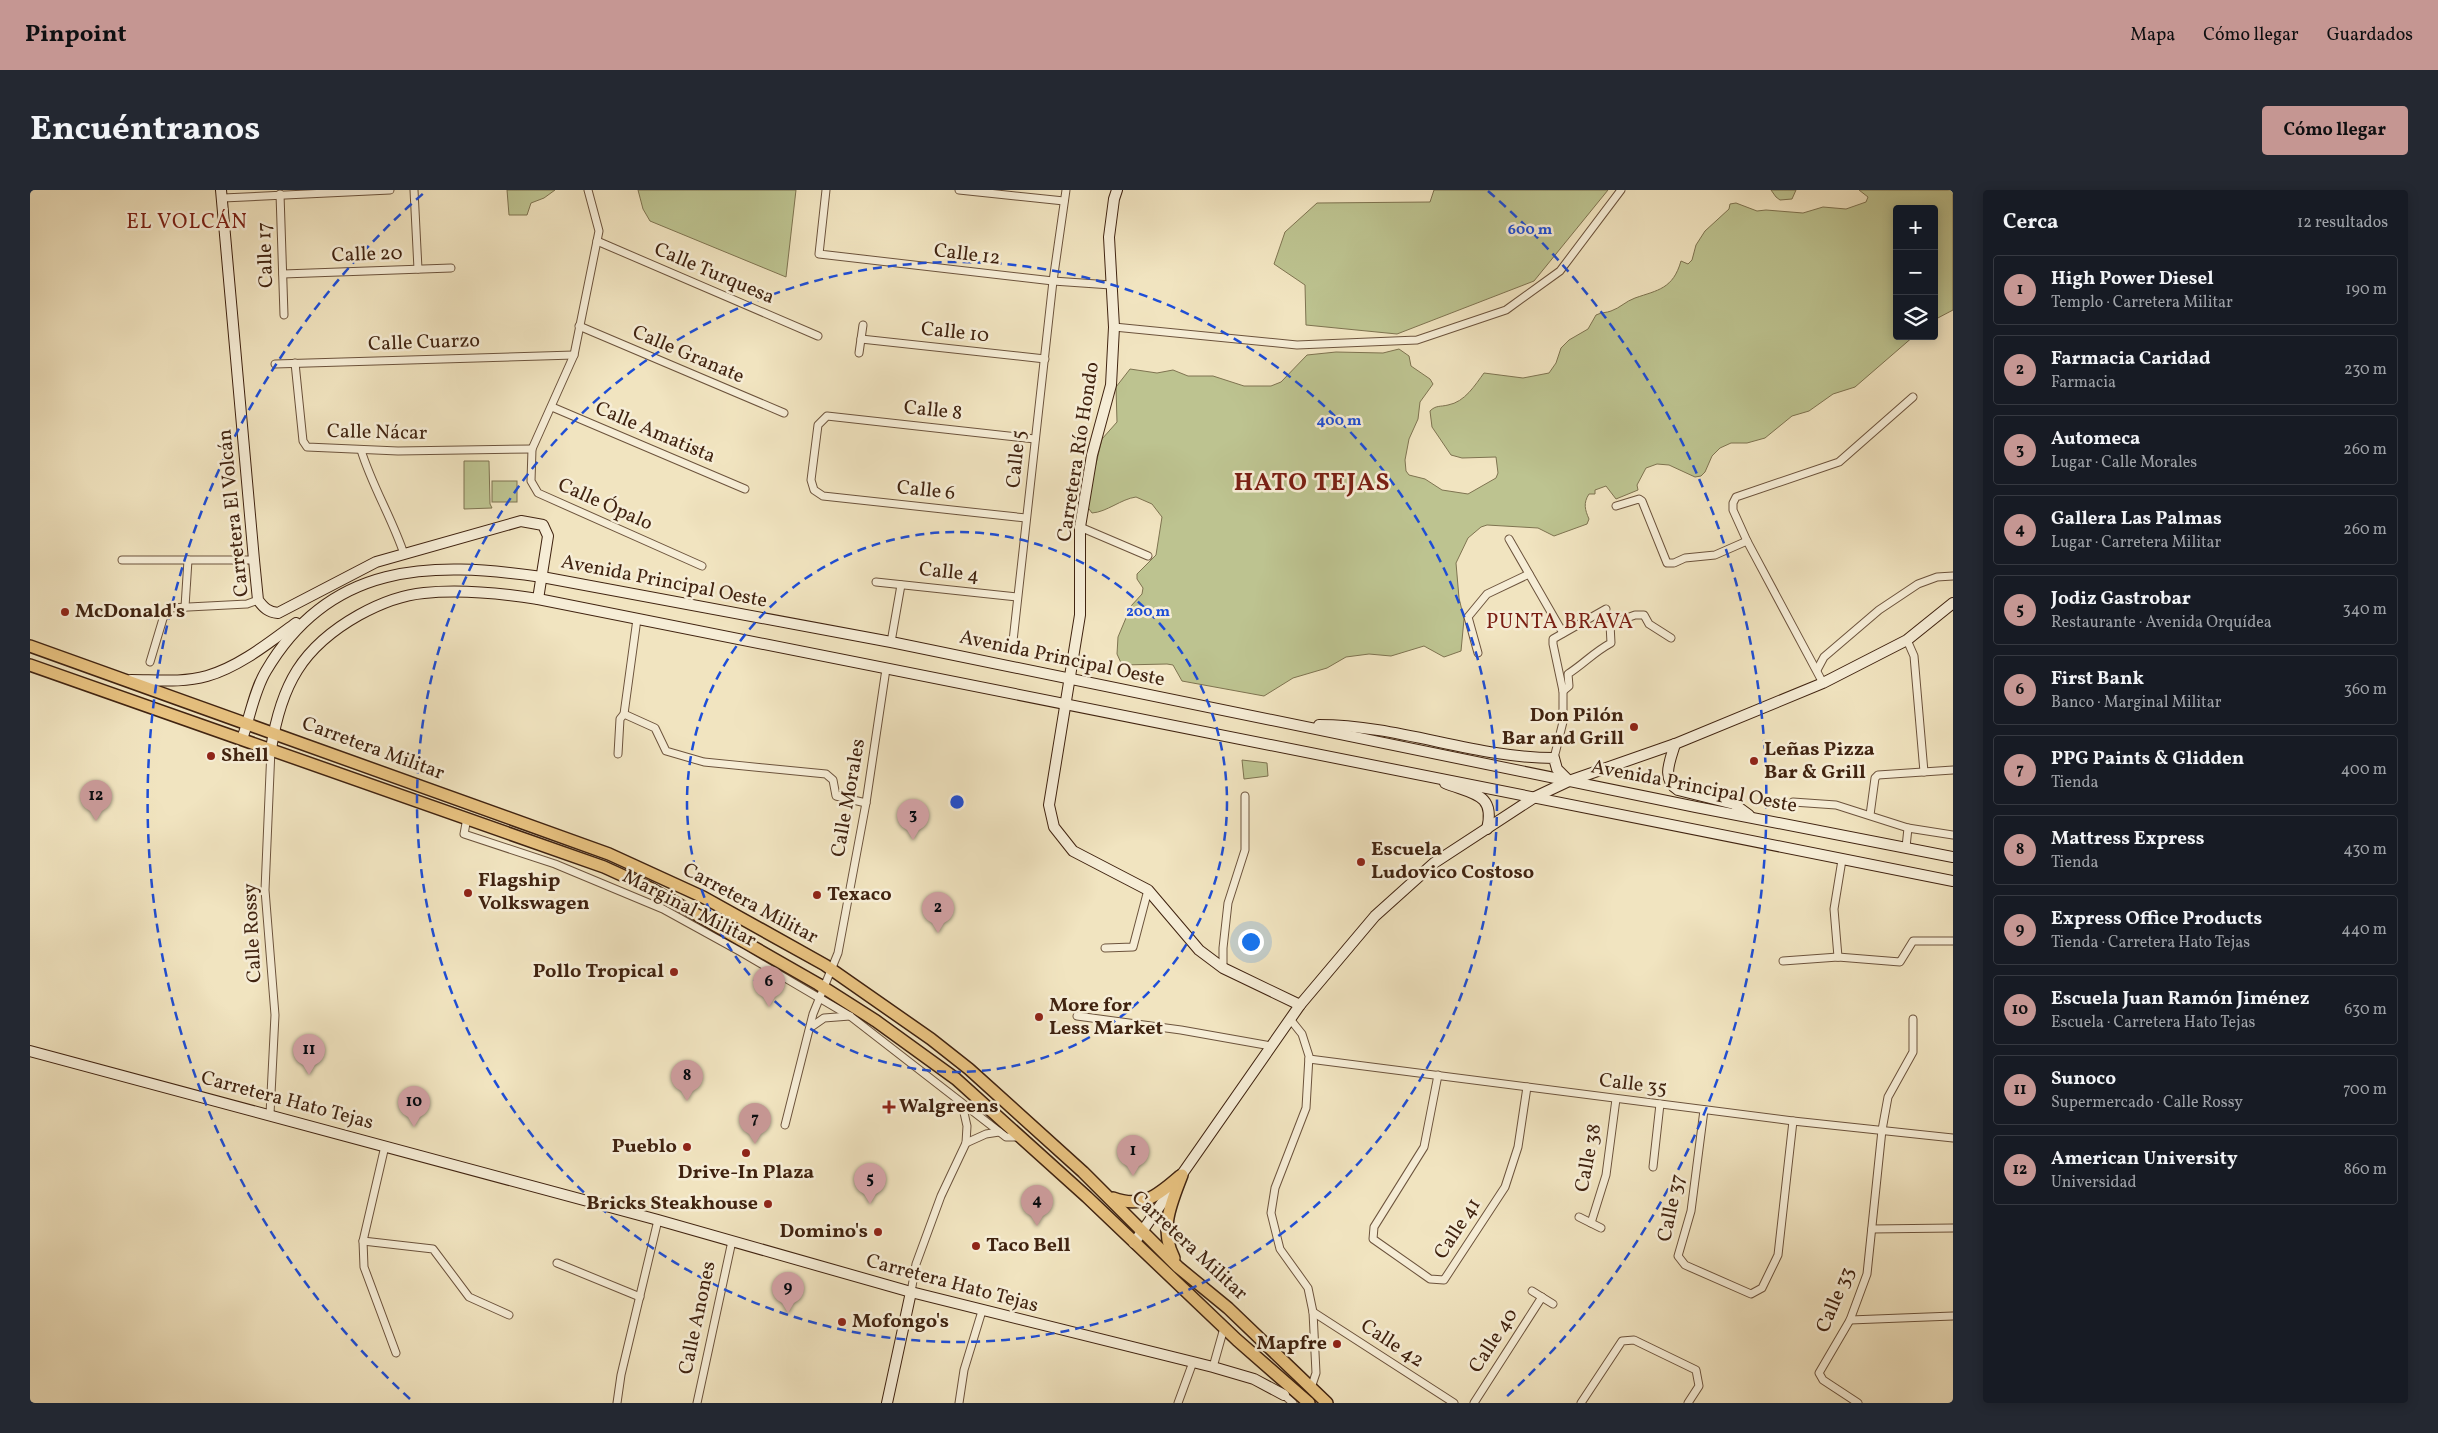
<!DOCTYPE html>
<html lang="es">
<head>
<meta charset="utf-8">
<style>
	body { margin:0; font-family:Vollkorn,serif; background:#242831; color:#f1f3f6 }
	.controls { position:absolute; right:15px; top:15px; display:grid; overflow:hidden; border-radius:5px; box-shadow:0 2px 12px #0003 }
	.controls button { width:45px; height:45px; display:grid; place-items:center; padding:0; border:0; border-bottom:1px solid #363941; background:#171b24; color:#f1f3f6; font:25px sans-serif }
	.you { position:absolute; left:1220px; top:751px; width:18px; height:18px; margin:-12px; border:4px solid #fff; border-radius:50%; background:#1a73e8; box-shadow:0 0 0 8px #1a73e833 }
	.badge { display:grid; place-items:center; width:32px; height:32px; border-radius:50%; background:#c59692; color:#111; font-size:16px; font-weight:700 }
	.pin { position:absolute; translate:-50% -41px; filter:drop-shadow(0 1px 2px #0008) }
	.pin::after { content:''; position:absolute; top:26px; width:18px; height:15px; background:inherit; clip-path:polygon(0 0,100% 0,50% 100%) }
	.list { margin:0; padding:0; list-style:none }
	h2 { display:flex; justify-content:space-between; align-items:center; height:65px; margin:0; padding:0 20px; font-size:21px }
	h2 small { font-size:16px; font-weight:400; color:#9ea1a6 }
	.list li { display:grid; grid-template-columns:32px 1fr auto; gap:15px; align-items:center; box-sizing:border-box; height:70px; margin:0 10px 10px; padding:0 10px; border:1px solid #363941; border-radius:5px }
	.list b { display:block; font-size:19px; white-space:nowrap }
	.list p { margin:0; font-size:16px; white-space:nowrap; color:#9ea1a6 }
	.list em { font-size:16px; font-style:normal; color:#9ea1a6 }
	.icon { flex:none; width:28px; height:28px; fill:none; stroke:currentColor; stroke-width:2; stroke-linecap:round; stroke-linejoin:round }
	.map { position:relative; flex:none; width:1923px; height:1213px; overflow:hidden; border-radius:5px }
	header { display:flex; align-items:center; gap:30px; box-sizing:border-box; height:70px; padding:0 25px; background:#c59692; color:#111 }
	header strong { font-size:24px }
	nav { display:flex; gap:28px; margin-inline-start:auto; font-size:18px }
	.intro { display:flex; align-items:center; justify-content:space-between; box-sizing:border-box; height:120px; padding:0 30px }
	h1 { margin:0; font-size:35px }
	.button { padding:12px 22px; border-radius:5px; background:#c59692; color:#111; font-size:18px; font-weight:700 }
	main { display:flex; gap:30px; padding:0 30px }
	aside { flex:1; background:#171b24; border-radius:5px; box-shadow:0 2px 12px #0003 }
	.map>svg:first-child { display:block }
	.green { fill:#bdc390; stroke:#7e7350 }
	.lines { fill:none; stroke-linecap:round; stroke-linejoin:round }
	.street-casing { stroke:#6c533c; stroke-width:9 }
	.secondary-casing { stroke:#402310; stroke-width:12 }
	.primary-casing { stroke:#402310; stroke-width:14 }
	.street { stroke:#f6edd6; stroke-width:7 }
	.secondary { stroke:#f6edd6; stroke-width:10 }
	.primary { stroke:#e8c280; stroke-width:11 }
	.ring { fill:none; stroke:#1d4ed8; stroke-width:2.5; stroke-dasharray:9 6 }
	.poi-dot { fill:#8f2418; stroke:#f6edd6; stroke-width:2 }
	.labels { text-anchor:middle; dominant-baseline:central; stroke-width:5; stroke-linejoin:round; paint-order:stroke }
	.street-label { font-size:20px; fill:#402310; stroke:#f6edd6 }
	.poi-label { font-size:20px; font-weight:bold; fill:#402310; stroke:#f6edd6; text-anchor:start }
	.neighbourhood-label { font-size:21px; letter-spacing:1px; fill:#7a1f14; stroke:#f6edd6 }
	.district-label { font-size:25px; font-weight:bold; letter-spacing:1px; fill:#7a1f14; stroke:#f6edd6 }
	.centre { fill:#1d4ed8; stroke:#f6edd6; stroke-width:2.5 }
	.ring-label { font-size:15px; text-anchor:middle; font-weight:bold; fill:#1d4ed8; stroke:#f6edd6; stroke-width:5; stroke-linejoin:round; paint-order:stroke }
</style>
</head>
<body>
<header>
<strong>Pinpoint</strong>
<nav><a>Mapa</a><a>Cómo llegar</a><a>Guardados</a></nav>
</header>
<div class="intro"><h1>Encuéntranos</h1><a class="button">Cómo llegar</a></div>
<main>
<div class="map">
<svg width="1923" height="1213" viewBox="0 0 1923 1213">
	<rect width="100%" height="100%" fill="#f1e4c0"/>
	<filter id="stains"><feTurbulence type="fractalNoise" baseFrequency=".004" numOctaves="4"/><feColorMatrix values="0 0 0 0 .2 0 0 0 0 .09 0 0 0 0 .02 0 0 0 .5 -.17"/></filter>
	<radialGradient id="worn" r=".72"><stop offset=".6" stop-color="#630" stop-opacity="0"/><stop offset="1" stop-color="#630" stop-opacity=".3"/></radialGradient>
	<g class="green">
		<polygon points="477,0 525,0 514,8 501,13 497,25 479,25"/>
		<polygon points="608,0 766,0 756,87 620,31 613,19"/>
		<polygon points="1404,0 1578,0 1504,91 1367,144 1276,135 1275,95 1244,74 1255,42 1287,13 1400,12"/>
		<polygon points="1741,0 1766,0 1762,9 1750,10 1746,7"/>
		<path d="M1829 0H1923V120L1904 130V19H1867V146H1884L1825 197 1803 204 1779 221 1762 226 1735 248 1717 253H1701L1690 258 1682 266 1675 282 1671 286 1665 287 1639 275 1627 274 1616 278 1607 295 1608 300 1586 309 1576 296 1565 300V304H1559C1553 313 1555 320 1559 329L1557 334 1524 346 1508 338 1457 335 1451 337 1438 348 1426 373 1429 408 1434 429 1431 461 1414 467 1394 456 1361 466 1339 464 1316 467 1297 478 1263 488 1234 506 1152 491 1143 475 1137 474 1092 475 1087 464 1088 447 1101 416 1112 404 1113 398 1107 389V384L1126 365 1132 327 1122 314 1106 307C1091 309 1077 322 1062 323L1056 315 1072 249 1087 232 1086 197 1100 179 1127 183 1143 180 1158 186H1183L1214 196H1241L1251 192 1277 165 1306 162 1353 163 1369 159 1379 166 1381 176 1400 189 1403 194 1390 212 1388 229 1379 249 1375 270 1376 281 1379 285 1395 289 1412 300 1438 304 1466 288 1468 283 1466 267 1432 268 1421 265 1402 237 1400 221C1406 215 1410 217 1418 215 1435 212 1445 195 1454 183L1493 188 1519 183 1526 173 1531 158 1539 150 1558 139 1566 125C1572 122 1576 123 1581 121 1590 118 1596 111 1605 108 1628 100 1643 99 1651 71L1658 74 1662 70 1666 55 1675 41 1699 19 1700 14 1706 13 1727 21 1736 20 1773 23 1793 17 1816 19 1836 12 1838 7Z"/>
		<polygon points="434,271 459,271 460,314 462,318 434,319"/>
		<rect x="462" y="291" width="25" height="21"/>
		<polygon points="1212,570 1237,573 1238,586 1214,589"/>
	</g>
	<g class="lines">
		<defs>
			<g id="street">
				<polyline points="384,0 388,79"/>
				<polyline points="558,0 569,41 544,165 502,259 501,291 508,303 672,376"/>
				<polyline points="796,0 789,64 1023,91 1081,95"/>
				<polyline points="929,0 1034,11"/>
				<polyline points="250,4 254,125"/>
				<polyline points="193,8 360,0"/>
				<polyline points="567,51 788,146"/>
				<polyline points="253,84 421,78"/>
				<polyline points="549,136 754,223"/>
				<polyline points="1084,137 1267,155 1387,150 1476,120 1530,81 1591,0"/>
				<polyline points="831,149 1015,169"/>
				<polyline points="829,163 833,135"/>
				<polyline points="265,173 273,251 277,257 368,261 502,259"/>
				<polyline points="245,174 544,165"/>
				<polyline points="522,217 715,299"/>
				<path d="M331 260C342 296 362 328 374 364"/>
				<polyline points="1586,316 1609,309 1612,311 1637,373 1644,373 1655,368 1685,365 1717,351"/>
				<polyline points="996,328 793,306 784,300 781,290 788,235 797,226 1005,249"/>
				<polyline points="1050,337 1118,366"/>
				<polyline points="1479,349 1533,443"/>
				<polyline points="92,370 224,370"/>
				<polyline points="846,392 987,407"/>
				<polyline points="155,417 158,370"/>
				<polyline points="1877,450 1884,466 1894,582"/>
				<polyline points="983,451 1023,91 1036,0"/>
				<polyline points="861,452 871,395"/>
				<polyline points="1448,463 1438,427 1457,404 1499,384"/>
				<polyline points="120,472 135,422 139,418 217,414 228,410"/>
				<polyline points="1787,480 1794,467 1849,420 1888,394 1907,387 1923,386"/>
				<polyline points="1793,493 1717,351 1703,320 1703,313 1706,307 1809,272 1883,207"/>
				<path d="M1533 501 1539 496 1538 484C1555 473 1564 462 1581 453L1580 434 1605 425H1614L1619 434 1641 448"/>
				<polyline points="594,524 625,538 636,561 674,572 796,584 803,590 806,606 836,613"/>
				<polyline points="588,564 590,529 594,524 607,429"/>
				<polyline points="1524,568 1533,532 1533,501 1523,454 1523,449 1576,419"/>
				<polyline points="1763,612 1806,615 1878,638 1923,645"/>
				<polyline points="1840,625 1845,588 1848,585 1923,580"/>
				<polyline points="437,628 434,644 525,674 633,719 711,762 820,826 976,947 990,947"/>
				<polyline points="1876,657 1878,638"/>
				<polyline points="1075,758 1103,757 1118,700"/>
				<polyline points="1808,767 1804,719 1812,670"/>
				<polyline points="1753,771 1808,767 1870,772 1883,751 1923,751"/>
				<polyline points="1193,778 1193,758 1198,713 1215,660 1215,606"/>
				<polyline points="1047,826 1151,840 1241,856"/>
				<polyline points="1260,829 1272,844 1279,866 1276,918 1245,998 1241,1023 1250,1059 1278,1098 1283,1122 1286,1183 1281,1198"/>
				<polyline points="781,837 794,828 820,826"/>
				<polyline points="1279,869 1763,931 1923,948"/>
				<polyline points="1408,885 1394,957 1344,1037 1343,1049 1400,1089 1414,1090 1475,997 1488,957 1497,897"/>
				<polyline points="1674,920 1661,1021 1648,1066 1655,1075 1721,1104 1732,1098 1748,1065 1763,931"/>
				<polyline points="240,924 245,825 235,700 241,559"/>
				<polyline points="755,935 783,824 808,763 836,613 856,479"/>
				<polyline points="936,953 956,944 969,942"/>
				<polyline points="355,956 333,1051 334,1077 366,1163"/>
				<polyline points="1623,977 1630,914"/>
				<polyline points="1549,1027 1571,1038"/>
				<polyline points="1561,1033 1576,985 1586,909"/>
				<polyline points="1842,1039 1923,1038"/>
				<polyline points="333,1051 403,1059 439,1107 479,1125"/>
				<polyline points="527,1073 610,1107"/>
				<polyline points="1502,1101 1523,1114"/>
				<polyline points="881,1102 886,1074 911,1006 936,953 937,936 932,914"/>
				<polyline points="1283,1122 1424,1213"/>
				<polyline points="1820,1130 1923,1126"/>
				<polyline points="1183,1177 1194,1138"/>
				<polyline points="1254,1205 1263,1213"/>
				<polyline points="587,1213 591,1185 628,1030"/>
				<polyline points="667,1213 702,1051"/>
				<polyline points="929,1213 934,1180 952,1121"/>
				<polyline points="1148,1213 1163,1172"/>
				<polyline points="1444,1213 1512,1107"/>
				<polyline points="1551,1213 1592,1151 1604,1150 1666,1180 1669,1196 1658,1213"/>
				<polyline points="1828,1213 1793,1190 1789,1183 1820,1130 1837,1084 1852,940 1858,907 1883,862 1883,829"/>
			</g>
			<g id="secondary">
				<path d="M191 0 224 370 228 410C234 418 238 422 248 423L346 372 491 331 513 335 518 346 508 409"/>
				<polyline points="1087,0 1084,9 1079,47 1084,137 1081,195 1062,265 1050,337 1050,425 1019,615 1024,637 1043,661 1118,700 1169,760 1193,778 1270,815"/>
				<path d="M101 490C126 490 152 493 177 486 209 477 240 452 266 433"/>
				<path d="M1289 535C1369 535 1445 568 1524 568L1527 579 1538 590"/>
				<path d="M212 549C220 527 224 501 236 481 300 372 400 371 512 387L861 452 1666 617 1923 667"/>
				<path d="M1645 554C1640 571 1631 589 1648 600L1704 614 1719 625"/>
				<path d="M241 559C251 495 272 457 329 425 349 414 371 405 394 403 432 399 470 403 508 409L1923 691"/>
				<path d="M1415 593C1442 604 1466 603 1457 639"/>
				<polyline points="0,861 628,1030 881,1102 1183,1177 1224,1189 1254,1205"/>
				<polyline points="1104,1053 1270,815 1345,726 1404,673 1505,607 1539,591 1645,554 1793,493 1877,450 1923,413"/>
				<polyline points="857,1213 881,1102"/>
			</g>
			<g id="primary">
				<polyline points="0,456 579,664 673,707 795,775 901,849 939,879 1053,982 1148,1077 1198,1118 1297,1213"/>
				<polyline points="0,475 574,677 620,698 788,794 846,831 926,889 1057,1007 1207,1150 1279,1213"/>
				<path d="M1083 1008C1113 1019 1128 1005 1150 986"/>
				<path d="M1144 1068C1129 1039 1141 1014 1152 985"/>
			</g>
		</defs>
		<use href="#street" class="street-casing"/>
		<use href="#secondary" class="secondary-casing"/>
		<use href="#primary" class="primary-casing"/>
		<use href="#street" class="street"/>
		<use href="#secondary" class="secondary"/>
		<use href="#primary" class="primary"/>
	</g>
	<g class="ring">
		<circle cx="927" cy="612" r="270"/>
		<circle cx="927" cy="612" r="540"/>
		<path d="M380 1209A810 810 0 0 1 396 1M1458 1A810 810 0 0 1 1474 1209"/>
	</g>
	<g class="poi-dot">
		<circle cx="35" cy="422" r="5"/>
		<circle cx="1604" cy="537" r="5"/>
		<circle cx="181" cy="566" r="5"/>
		<circle cx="1724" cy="571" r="5"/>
		<circle cx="1331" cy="672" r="5"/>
		<circle cx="438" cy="703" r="5"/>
		<circle cx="787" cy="705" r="5"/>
		<circle cx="644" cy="782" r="5"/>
		<circle cx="1009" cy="827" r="5"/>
		<path d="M856.5 909.5h5v5h5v5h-5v5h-5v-5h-5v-5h5z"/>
		<circle cx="657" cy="957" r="5"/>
		<circle cx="716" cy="963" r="5"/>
		<circle cx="738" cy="1014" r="5"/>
		<circle cx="848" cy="1042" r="5"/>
		<circle cx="946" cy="1056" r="5"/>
		<circle cx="812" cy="1132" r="5"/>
		<circle cx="1307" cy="1154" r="5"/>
	</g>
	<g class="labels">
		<g class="street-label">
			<text transform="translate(236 65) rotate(-92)">Calle 17</text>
			<text transform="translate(337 65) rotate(-2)">Calle 20</text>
			<text transform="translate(937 65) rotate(7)">Calle 12</text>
			<text transform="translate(684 84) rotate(23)">Calle Turquesa</text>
			<text transform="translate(925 143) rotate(6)">Calle 10</text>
			<text transform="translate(394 153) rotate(-2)">Calle Cuarzo</text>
			<text transform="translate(658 165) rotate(23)">Calle Granate</text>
			<text transform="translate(903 221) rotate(6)">Calle 8</text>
			<text transform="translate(347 243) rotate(1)">Calle Nácar</text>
			<text transform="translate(625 243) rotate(23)">Calle Amatista</text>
			<text transform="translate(1049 262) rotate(-81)">Carretera Río Hondo</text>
			<text transform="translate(987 269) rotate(-84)">Calle 5</text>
			<text transform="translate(896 301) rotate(6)">Calle 6</text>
			<text transform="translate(575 315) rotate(24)">Calle Ópalo</text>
			<text transform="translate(204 323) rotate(-96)">Carretera El Volcán</text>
			<text transform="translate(919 383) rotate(6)">Calle 4</text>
			<text transform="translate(634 392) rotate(11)">Avenida Principal Oeste</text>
			<text transform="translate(1032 469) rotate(12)">Avenida Principal Oeste</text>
			<text transform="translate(343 559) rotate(20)">Carretera Militar</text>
			<text transform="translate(1664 597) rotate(11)">Avenida Principal Oeste</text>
			<text transform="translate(819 608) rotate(-80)">Calle Morales</text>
			<text transform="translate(720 714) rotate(28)">Carretera Militar</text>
			<text transform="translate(659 719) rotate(27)">Marginal Militar</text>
			<text transform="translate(223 743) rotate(-93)">Calle Rossy</text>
			<text transform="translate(1603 895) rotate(7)">Calle 35</text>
			<text transform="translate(257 911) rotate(15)">Carretera Hato Tejas</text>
			<text transform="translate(1559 968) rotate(-79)">Calle 38</text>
			<text transform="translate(1642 1018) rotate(-78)">Calle 37</text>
			<text transform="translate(1428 1039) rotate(-57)">Calle 41</text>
			<text transform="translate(1159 1056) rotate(43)">Carretera Militar</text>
			<text transform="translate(922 1094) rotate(15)">Carretera Hato Tejas</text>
			<text transform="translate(1806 1110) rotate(-67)">Calle 33</text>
			<text transform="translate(668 1128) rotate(-78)">Calle Anones</text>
			<text transform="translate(1464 1151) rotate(-57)">Calle 40</text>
			<text transform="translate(1362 1154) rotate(33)">Calle 42</text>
		</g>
		<g class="poi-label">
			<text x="45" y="422">McDonald's</text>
			<text x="1594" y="526" text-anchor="end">Don Pilón<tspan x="1594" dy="23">Bar and Grill</tspan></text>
			<text x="1734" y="560">Leñas Pizza<tspan x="1734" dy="23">Bar &amp; Grill</tspan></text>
			<text x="191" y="566">Shell</text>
			<text x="1341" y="660">Escuela<tspan x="1341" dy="23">Ludovico Costoso</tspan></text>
			<text x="448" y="691">Flagship<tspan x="448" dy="23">Volkswagen</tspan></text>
			<text x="797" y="705">Texaco</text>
			<text x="634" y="782" text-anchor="end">Pollo Tropical</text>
			<text x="1019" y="816">More for<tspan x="1019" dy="23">Less Market</tspan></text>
			<text x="869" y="917">Walgreens</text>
			<text x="647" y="957" text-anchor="end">Pueblo</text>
			<text x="716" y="983" text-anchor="middle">Drive-In Plaza</text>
			<text x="728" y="1014" text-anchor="end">Bricks Steakhouse</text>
			<text x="838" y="1042" text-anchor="end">Domino's</text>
			<text x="956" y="1056">Taco Bell</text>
			<text x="822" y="1132">Mofongo's</text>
			<text x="1297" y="1154" text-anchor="end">Mapfre</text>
		</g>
		<g class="neighbourhood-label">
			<text x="157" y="32">EL VOLCÁN</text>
			<text x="1530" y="432">PUNTA BRAVA</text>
		</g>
		<g class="district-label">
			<text x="1282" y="293">HATO TEJAS</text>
		</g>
	</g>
	<circle cx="927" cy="612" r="8" class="centre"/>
	<g class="ring-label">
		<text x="1500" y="44">600 m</text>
		<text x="1309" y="235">400 m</text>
		<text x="1118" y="426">200 m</text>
	</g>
	<rect width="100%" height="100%" filter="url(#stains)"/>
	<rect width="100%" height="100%" fill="url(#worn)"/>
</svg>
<div class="controls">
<button>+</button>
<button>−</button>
<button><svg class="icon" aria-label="layers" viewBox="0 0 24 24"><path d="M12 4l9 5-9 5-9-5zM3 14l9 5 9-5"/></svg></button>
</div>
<div class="you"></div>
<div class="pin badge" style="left:1103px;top:986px">1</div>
<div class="pin badge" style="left:908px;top:743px">2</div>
<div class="pin badge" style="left:883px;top:650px">3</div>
<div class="pin badge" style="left:1007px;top:1036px">4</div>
<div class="pin badge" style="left:840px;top:1014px">5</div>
<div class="pin badge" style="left:739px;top:817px">6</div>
<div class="pin badge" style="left:725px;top:954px">7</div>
<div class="pin badge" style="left:657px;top:911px">8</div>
<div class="pin badge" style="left:758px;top:1123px">9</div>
<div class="pin badge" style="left:384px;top:937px">10</div>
<div class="pin badge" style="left:279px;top:885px">11</div>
<div class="pin badge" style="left:66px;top:631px">12</div>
</div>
<aside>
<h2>Cerca<small>12 resultados</small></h2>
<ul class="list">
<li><span class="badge">1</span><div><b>High Power Diesel</b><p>Templo · Carretera Militar</p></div><em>190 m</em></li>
<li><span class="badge">2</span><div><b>Farmacia Caridad</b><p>Farmacia</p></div><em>230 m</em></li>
<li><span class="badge">3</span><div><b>Automeca</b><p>Lugar · Calle Morales</p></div><em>260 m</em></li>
<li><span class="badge">4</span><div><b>Gallera Las Palmas</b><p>Lugar · Carretera Militar</p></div><em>260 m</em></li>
<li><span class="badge">5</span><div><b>Jodiz Gastrobar</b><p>Restaurante · Avenida Orquídea</p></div><em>340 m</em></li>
<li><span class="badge">6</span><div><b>First Bank</b><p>Banco · Marginal Militar</p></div><em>360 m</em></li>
<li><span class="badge">7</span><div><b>PPG Paints &amp; Glidden</b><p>Tienda</p></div><em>400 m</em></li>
<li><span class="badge">8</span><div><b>Mattress Express</b><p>Tienda</p></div><em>430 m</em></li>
<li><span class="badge">9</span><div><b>Express Office Products</b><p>Tienda · Carretera Hato Tejas</p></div><em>440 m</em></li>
<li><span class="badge">10</span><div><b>Escuela Juan Ramón Jiménez</b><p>Escuela · Carretera Hato Tejas</p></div><em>630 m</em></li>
<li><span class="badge">11</span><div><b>Sunoco</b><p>Supermercado · Calle Rossy</p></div><em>700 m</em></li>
<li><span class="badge">12</span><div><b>American University</b><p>Universidad</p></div><em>860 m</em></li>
</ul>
</aside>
</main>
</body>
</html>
